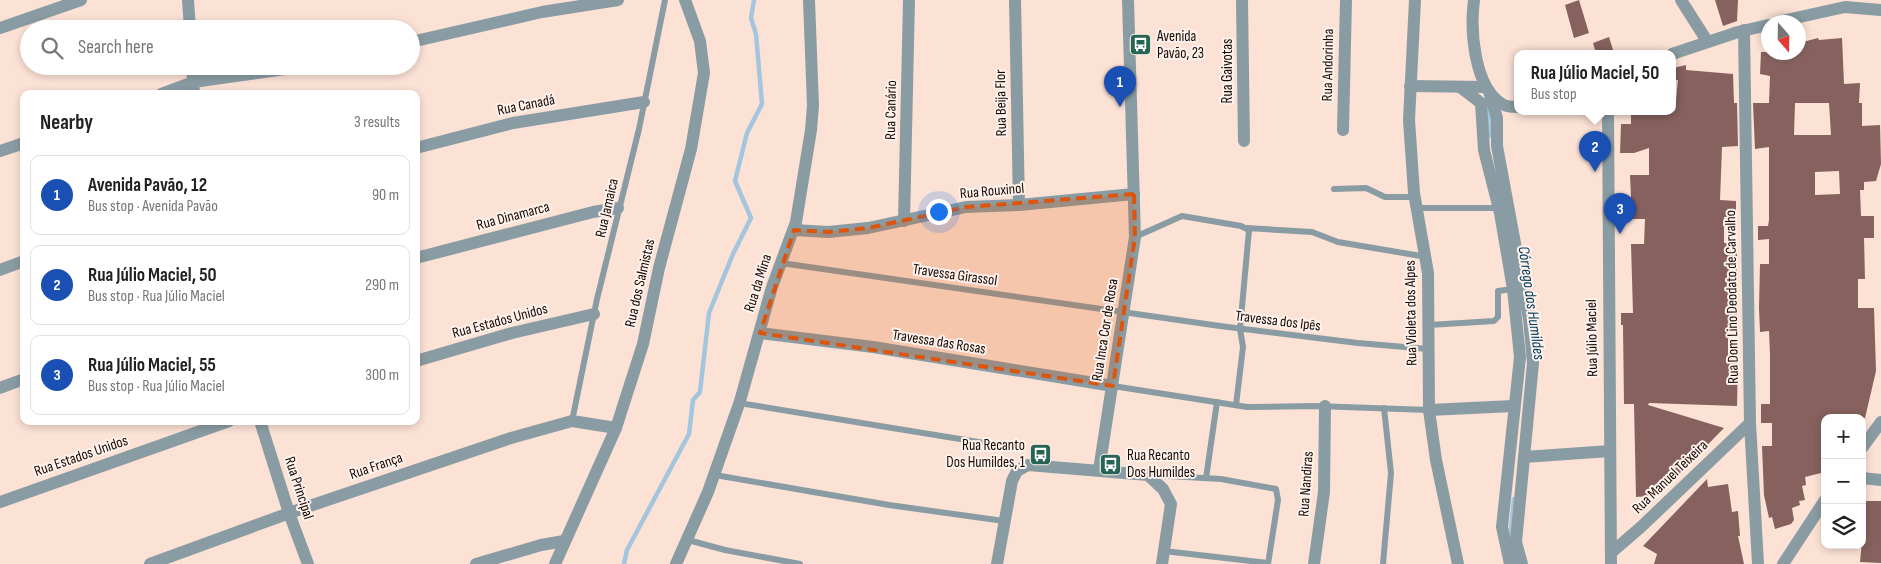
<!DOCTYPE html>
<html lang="en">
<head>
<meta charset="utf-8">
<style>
	body { margin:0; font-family:"Sofia Sans Condensed",sans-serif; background:#f6f6f6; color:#222 }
	.controls { position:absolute; right:15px; bottom:15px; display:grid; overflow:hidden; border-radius:10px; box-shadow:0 2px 8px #0003 }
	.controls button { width:45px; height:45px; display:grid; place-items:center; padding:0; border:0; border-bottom:1px solid #e0e0e0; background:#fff; color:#222; font:25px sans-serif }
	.compass { position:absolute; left:1761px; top:15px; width:45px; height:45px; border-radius:50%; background:#fff; box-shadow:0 2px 8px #0003; rotate:160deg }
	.you { position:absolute; left:938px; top:211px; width:18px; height:18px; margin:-12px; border:4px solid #fff; border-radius:50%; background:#1a73e8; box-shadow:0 0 0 8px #1a73e833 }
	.badge { display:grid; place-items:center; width:32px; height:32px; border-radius:50%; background:#1a73e8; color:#fff; font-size:16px; font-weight:700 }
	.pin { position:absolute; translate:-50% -41px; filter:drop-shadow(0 1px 2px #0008) }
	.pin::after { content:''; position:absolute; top:26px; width:18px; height:15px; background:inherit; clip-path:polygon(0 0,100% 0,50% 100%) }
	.popup { position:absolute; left:1514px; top:50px; width:162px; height:65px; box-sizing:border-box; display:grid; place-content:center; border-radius:10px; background:#fff; filter:drop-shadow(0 1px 4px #0005); font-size:16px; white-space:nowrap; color:#767676 }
	.popup b { font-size:19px; color:#222 }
	.popup::after { content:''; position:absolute; left:50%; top:100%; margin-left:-10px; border:10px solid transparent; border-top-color:#fff }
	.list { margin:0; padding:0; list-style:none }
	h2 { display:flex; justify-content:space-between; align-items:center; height:65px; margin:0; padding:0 20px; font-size:21px }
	h2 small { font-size:16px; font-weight:400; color:#767676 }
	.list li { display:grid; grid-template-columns:32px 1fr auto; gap:15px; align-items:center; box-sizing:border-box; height:80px; margin:0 10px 10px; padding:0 10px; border:1px solid #e0e0e0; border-radius:10px }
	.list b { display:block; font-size:19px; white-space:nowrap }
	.list p { margin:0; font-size:16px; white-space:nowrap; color:#767676 }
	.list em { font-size:16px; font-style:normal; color:#767676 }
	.icon { flex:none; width:28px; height:28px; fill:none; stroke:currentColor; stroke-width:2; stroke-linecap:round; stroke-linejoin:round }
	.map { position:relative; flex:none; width:1881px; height:564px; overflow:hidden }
	.search { position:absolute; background:#fff; box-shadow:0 2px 8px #0003; left:20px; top:20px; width:400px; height:55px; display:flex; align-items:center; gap:12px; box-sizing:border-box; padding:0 18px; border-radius:28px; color:#767676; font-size:19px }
	.panel { position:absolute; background:#fff; box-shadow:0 2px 8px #0003; left:20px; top:90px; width:400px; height:335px; border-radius:10px }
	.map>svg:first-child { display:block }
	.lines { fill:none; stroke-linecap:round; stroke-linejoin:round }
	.stream { stroke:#a3c5dd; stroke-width:4.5 }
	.building { fill:#86615e; fill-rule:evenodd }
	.lane { stroke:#8a9ca3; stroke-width:6 }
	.street { stroke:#8a9ca3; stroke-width:12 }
	.marked { fill:#dd550c; fill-opacity:0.2; stroke:#dd550c; stroke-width:4; stroke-dasharray:10 6; stroke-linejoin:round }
	.labels { text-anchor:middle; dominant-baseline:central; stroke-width:4; stroke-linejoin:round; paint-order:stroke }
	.poi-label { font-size:15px; fill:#140a05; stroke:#fff1eb; text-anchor:start }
	.street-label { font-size:15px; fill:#140a05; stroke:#fff1eb }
	.water-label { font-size:16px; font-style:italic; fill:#013f60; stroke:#fff1eb }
</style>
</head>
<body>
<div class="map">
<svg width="1881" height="564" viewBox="0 0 1881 564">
	<rect width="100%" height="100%" fill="#fce1d5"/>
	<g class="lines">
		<g class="stream">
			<polyline points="1488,106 1491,136"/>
			<polyline points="1510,541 1514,499"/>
			<polyline points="624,564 627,550 689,434 693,400 700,392 709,313 733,254 751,218 735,181 747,133 762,104 756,34 751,18 754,0"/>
		</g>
	</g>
	<g class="building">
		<polygon points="1579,0 1589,33 1574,38 1565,5"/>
		<polygon points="1715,0 1738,0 1737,21 1723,26"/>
		<polygon points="1609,37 1614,53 1596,53 1593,43"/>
		<path d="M1818 38 1819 40 1842 38 1844 84 1860 83 1859 103H1862V126L1880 125 1881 164 1876 181 1864 182V190H1860L1861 216H1874V238H1864L1865 279H1858V308H1874L1876 371 1865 418H1825V472L1805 477 1806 485 1802 486 1805 500 1799 501 1800 505 1792 508 1794 520 1791 524 1775 529 1772 517 1769 518 1764 495 1762 446H1772V423H1761V404H1770V354L1769 331 1760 332 1759 308 1760 264H1769V239L1758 240V226H1768L1769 220V147L1755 149 1753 103H1769L1770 76 1760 74 1761 52H1801L1799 43ZM1795 103H1829L1831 135H1794ZM1839 171 1840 194 1815 195V172Z"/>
		<polygon points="1686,65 1686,70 1733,74 1734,103 1737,103 1738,146 1722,147 1720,200 1736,201 1736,217 1724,217 1724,243 1737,243 1737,320 1728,322 1728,357 1738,357 1737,406 1649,403 1648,405 1724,428 1671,482 1660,482 1660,490 1649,490 1649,496 1636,497 1634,404 1624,404 1623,325 1621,325 1621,313 1633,313 1631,244 1644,244 1645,219 1632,219 1630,175 1649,175 1649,148 1634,153 1620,153 1621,124 1631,124 1631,111 1675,111 1678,80 1672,80 1673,68"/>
		<polygon points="1707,479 1708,487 1728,484 1732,512 1738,511 1740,536 1738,536 1744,564 1654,564 1657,554 1643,546"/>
		<polygon points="1866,501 1881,501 1881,563 1860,562"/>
	</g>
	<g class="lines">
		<g class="lane">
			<polyline points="1334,189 1366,188 1385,197 1415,197"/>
			<polyline points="1416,208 1499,208"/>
			<polyline points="1247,228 1312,232 1338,242 1427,257"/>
			<polyline points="1135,237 1182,216 1241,226 1249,230 1240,329 1243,347 1236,405"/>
			<polyline points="781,263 1220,326 1358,343 1428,349"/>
			<polyline points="1429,325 1494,321 1498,317 1498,291 1513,289"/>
			<polyline points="1113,386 1247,407 1315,406 1429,410"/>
			<polyline points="739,403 1009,447"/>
			<polyline points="572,421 597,299 639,129 665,0"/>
			<polyline points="715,475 889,505 1004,521"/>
			<polyline points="1150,475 1221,479 1276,489 1278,500 1268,564"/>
			<polyline points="1206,478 1217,402"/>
			<polyline points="688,540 725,550 800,564"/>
			<polyline points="1164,551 1268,563"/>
			<polyline points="1383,564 1391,473 1384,408"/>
		</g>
		<g class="street">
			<polyline points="188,0 190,29"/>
			<polyline points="1015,0 1019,205"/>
			<polyline points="1242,0 1244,141"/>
			<polyline points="1415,0 1409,120 1414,193 1428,273 1429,410 1436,460 1458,564"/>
			<path d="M1474 0C1470 30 1474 87 1502 104 1506 107 1513 107 1518 107"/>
			<polyline points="1681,0 1707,41"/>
			<polyline points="1777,22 1845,7 1881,10"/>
			<polyline points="0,28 81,0"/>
			<polyline points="1744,30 1750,423 1758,564"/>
			<polyline points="411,42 542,12 618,0"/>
			<polyline points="1672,54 1738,32 1768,25"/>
			<polyline points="192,66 194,94"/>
			<polyline points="1410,86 1485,87"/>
			<polyline points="1460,87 1481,103 1484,150 1500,213 1513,289 1520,357 1502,527 1510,564"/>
			<polyline points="1489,91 1497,118 1497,146 1529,319 1533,363 1516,542 1522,564"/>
			<polyline points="161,94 193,82 306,66"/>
			<polyline points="1608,111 1611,564"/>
			<polyline points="1343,130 1346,0"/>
			<polyline points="416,148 513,123 644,102"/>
			<polyline points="0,151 24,143"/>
			<polyline points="904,221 909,0"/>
			<polyline points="794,230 828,232 868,228 966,207 1019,205 1134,194"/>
			<polyline points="416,258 593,212 618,208"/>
			<polyline points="0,270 24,261"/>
			<polyline points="760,333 873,347 1113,386"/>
			<polyline points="416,361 512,333 594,314"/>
			<polyline points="0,388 24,379"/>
			<polyline points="1429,410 1513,406"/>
			<polyline points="260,421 289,513 308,564"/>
			<polyline points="1862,448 1881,422"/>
			<polyline points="1524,457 1610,451"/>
			<polyline points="1099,470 1135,237 1128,0"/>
			<polyline points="1862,478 1881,480"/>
			<polyline points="0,502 229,421"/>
			<polyline points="1612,552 1641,527 1750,423"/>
			<polyline points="150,564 295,511 511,438 572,421 616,428"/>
			<polyline points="476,564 541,545 564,541"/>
			<polyline points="555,564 616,428 643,344 659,268 691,149 704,73 700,41 685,0"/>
			<polyline points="676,564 708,492 740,401 772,287 796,222 811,130 813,106 809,0"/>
			<polyline points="997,564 1012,481 1017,471 1028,465 1148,475 1163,489 1171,504 1162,564"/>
			<polyline points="1314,564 1324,492 1325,406"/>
			<polyline points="1783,564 1825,500"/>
		</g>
	</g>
	<path class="marked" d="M1134 194 1135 237 1113 386 760 333 794 230 828 232 868 228 966 207Z"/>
	<defs>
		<symbol id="bus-square" viewBox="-11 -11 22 22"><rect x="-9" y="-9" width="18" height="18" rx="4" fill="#256553" stroke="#fff1eb"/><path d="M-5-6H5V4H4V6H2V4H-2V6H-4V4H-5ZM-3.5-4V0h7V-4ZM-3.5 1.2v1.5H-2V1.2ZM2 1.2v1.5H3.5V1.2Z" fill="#fff"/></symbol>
	</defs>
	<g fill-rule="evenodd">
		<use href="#bus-square" x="1128" y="32" width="25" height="25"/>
		<use href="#bus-square" x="1028" y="442" width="25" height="25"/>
		<use href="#bus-square" x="1098" y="452" width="25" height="25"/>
	</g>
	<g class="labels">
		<g class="poi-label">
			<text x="1157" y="36">Avenida<tspan x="1157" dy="17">Pavão, 23</tspan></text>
			<text x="1025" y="445" text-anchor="end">Rua Recanto<tspan x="1025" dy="17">Dos Humildes, 1</tspan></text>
			<text x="1127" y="455">Rua Recanto<tspan x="1127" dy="17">Dos Humildes</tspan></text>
		</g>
		<g class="street-label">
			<text transform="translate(1328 65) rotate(-89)">Rua Andorinha</text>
			<text transform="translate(1227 71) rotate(-90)">Rua Gaivotas</text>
			<text transform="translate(1001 103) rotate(-91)">Rua Beija Flor</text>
			<text transform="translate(526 105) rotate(-11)">Rua Canadá</text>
			<text transform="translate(891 110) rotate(-89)">Rua Canário</text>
			<text transform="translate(992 191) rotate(-5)">Rua Rouxinol</text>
			<text transform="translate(607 208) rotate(-77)">Rua Jamaica</text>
			<text transform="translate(513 216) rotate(-15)">Rua Dinamarca</text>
			<text transform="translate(955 275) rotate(8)">Travessa Girassol</text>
			<text transform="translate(640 283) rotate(-77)">Rua dos Salmistas</text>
			<text transform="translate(758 283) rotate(-72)">Rua da Mina</text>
			<text transform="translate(1732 297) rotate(-91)">Rua Dom Lino Deodato de Carvalho</text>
			<text transform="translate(1411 313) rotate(-91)">Rua Violeta dos Alpes</text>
			<text transform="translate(500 321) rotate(-15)">Rua Estados Unidos</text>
			<text transform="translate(1278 321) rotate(7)">Travessa dos Ipês</text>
			<text transform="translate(1105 330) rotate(-81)">Rua Inca Cor de Rosa</text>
			<text transform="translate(1592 338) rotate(-91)">Rua Júlio Maciel</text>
			<text transform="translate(939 342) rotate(9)">Travessa das Rosas</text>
			<text transform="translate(81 456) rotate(-19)">Rua Estados Unidos</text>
			<text transform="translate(376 466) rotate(-19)">Rua França</text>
			<text transform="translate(1670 477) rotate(-44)">Rua Manuel Teixeira</text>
			<text transform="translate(1306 484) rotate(-86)">Rua Nandiras</text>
			<text transform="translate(299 488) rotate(72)">Rua Principal</text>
		</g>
		<g class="water-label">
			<text transform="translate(1531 303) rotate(82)">Córrego dos Humildes</text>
		</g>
	</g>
</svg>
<div class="controls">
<button>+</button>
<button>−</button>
<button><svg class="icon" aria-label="layers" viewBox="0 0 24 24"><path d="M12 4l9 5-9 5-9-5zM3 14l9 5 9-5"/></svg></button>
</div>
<svg class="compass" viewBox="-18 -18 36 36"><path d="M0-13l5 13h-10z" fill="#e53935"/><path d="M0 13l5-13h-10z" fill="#767676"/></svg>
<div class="you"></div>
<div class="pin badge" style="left:1120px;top:107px;background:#1a4fb4">1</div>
<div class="pin badge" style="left:1595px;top:172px;background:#1a4fb4">2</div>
<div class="popup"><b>Rua Júlio Maciel, 50</b>Bus stop</div>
<div class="pin badge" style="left:1620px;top:234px;background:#1a4fb4">3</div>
<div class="search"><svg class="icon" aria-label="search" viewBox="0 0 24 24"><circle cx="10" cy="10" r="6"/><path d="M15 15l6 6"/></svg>Search here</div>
<section class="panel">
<h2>Nearby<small>3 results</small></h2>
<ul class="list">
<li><span class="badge" style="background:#1a4fb4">1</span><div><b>Avenida Pavão, 12</b><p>Bus stop · Avenida Pavão</p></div><em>90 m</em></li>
<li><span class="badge" style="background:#1a4fb4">2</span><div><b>Rua Júlio Maciel, 50</b><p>Bus stop · Rua Júlio Maciel</p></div><em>290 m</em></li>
<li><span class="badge" style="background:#1a4fb4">3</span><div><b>Rua Júlio Maciel, 55</b><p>Bus stop · Rua Júlio Maciel</p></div><em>300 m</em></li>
</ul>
</section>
</div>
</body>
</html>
